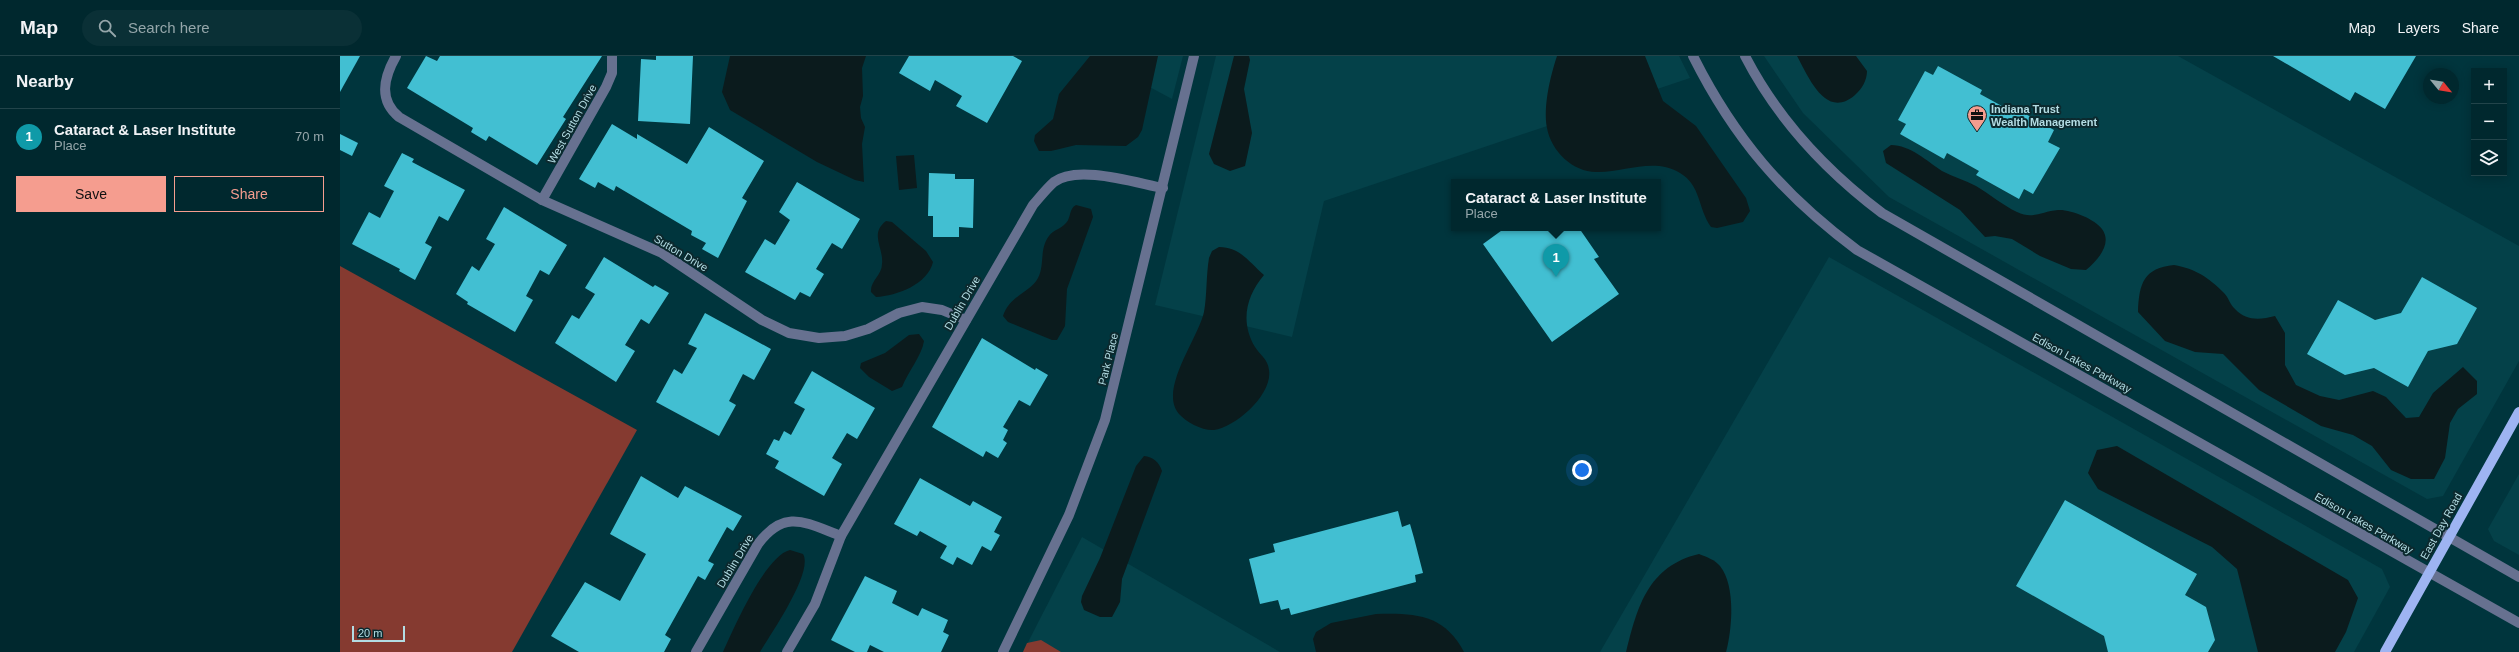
<!DOCTYPE html>
<html lang="en">
<head>
<meta charset="utf-8">
<style>
	body { margin:0; font-family:Arial,sans-serif; background:#0a3036; color:#f1f3f6 }
	.controls { position:absolute; right:12px; top:12px; display:grid; overflow:hidden; border-radius:0px; box-shadow:0 2px 10px #0003 }
	.controls button { width:36px; height:36px; display:grid; place-items:center; padding:0; border:0; border-bottom:1px solid #22444a; background:#00282e; color:#f1f3f6; font:20px sans-serif }
	.compass { position:absolute; left:2083px; top:12px; width:36px; height:36px; border-radius:50%; background:#00282e; box-shadow:0 2px 10px #0003; rotate:120deg }
	.scale { position:absolute; left:12px; bottom:10px; width:53px; box-sizing:border-box; padding-left:4px; border:2px solid #b3dce3; border-top:0; font-size:11px; line-height:14px; white-space:nowrap; color:#b3dce3; -webkit-text-stroke:3px #0c292e; paint-order:stroke }
	.you { position:absolute; left:1242px; top:414px; width:14px; height:14px; margin:-10px; border:3px solid #fff; border-radius:50%; background:#1a73e8; box-shadow:0 0 0 6px #1a73e833 }
	.badge { display:grid; place-items:center; width:26px; height:26px; border-radius:50%; background:#f59d8f; color:#fff; font-size:13px; font-weight:700 }
	.pin { position:absolute; translate:-50% -33px; filter:drop-shadow(0 1px 2px #0008) }
	.pin::after { content:''; position:absolute; top:21px; width:14px; height:12px; background:inherit; clip-path:polygon(0 0,100% 0,50% 100%) }
	.popup { position:absolute; left:1111px; top:123px; width:210px; height:52px; box-sizing:border-box; display:grid; place-content:center; border-radius:0px; background:#00282e; filter:drop-shadow(0 1px 3px #0005); font-size:13px; white-space:nowrap; color:#95a6aa }
	.popup b { font-size:15px; color:#f1f3f6 }
	.popup::after { content:''; position:absolute; left:50%; top:100%; margin-left:-8px; border:8px solid transparent; border-top-color:#00282e }
	.list { margin:0; padding:0; list-style:none }
	h2 { display:flex; justify-content:space-between; align-items:center; height:52px; margin:0; padding:0 16px; font-size:17px }
	h2 small { font-size:13px; font-weight:400; color:#95a6aa }
	.list li { display:grid; grid-template-columns:26px 1fr auto; gap:12px; align-items:center; box-sizing:border-box; height:56px; padding:0 16px; border-top:1px solid #22444a }
	.list b { display:block; font-size:15px; white-space:nowrap }
	.list p { margin:0; font-size:13px; white-space:nowrap; color:#95a6aa }
	.list em { font-size:13px; font-style:normal; color:#95a6aa }
	.actions { display:flex; gap:8px; padding:12px 16px }
	.actions a { flex:1; padding:9px 0; border:1px solid #f59d8f; border-radius:0px; text-align:center; font-size:14px; color:#f59d8f }
	.actions .main { background:#f59d8f; color:#111 }
	.icon { flex:none; width:22px; height:22px; fill:none; stroke:currentColor; stroke-width:2; stroke-linecap:round; stroke-linejoin:round }
	.map { position:relative; flex:none; width:2179px; height:596px; overflow:hidden }
	header { display:flex; align-items:center; gap:24px; box-sizing:border-box; height:56px; padding:0 20px; background:#00282e; border-bottom:1px solid #22444a }
	header strong { font-size:19px }
	nav { display:flex; gap:22px; margin-inline-start:auto; font-size:14px }
	.search { width:280px; height:36px; background:#0a3036; display:flex; align-items:center; gap:10px; box-sizing:border-box; padding:0 14px; border-radius:22px; color:#95a6aa; font-size:15px }
	main { display:flex }
	aside { flex:1; background:#00282e }
	.map>svg:first-child { display:block }
	.built { fill:#044149 }
	.green { fill:#853a30 }
	.water { fill:#0b1b1d }
	.building { fill:#42bfd2 }
	.lines { fill:none; stroke-linecap:round; stroke-linejoin:round }
	.minor { stroke:#677190; stroke-width:10 }
	.major { stroke:#9eb4f2; stroke-width:10 }
	.labels { text-anchor:middle; dominant-baseline:central; stroke-width:4; stroke-linejoin:round; paint-order:stroke }
	.poi-label { font-size:11px; font-weight:bold; fill:#b3dce3; stroke:#0c292e; text-anchor:start }
	.street-label { font-size:11px; fill:#b3dce3; stroke:#0c292e }
</style>
</head>
<body>
<header>
<strong>Map</strong>
<div class="search"><svg class="icon" aria-label="search" viewBox="0 0 24 24"><circle cx="10" cy="10" r="6"/><path d="M15 15l6 6"/></svg>Search here</div>
<nav><a>Map</a><a>Layers</a><a>Share</a></nav>
</header>
<main>
<aside>
<h2>Nearby<small></small></h2>
<ul class="list">
<li><span class="badge" style="background:#0f9aa8">1</span><div><b>Cataract &amp; Laser Institute</b><p>Place</p></div><em>70 m</em></li>
</ul>
<div class="actions"><a class="main">Save</a><a>Share</a></div>
</aside>
<div class="map">
<svg width="2179" height="596" viewBox="0 0 2179 596">
	<rect width="100%" height="100%" fill="#00353d"/>
	<g class="built">
		<polygon points="752,0 843,0 832,43"/>
		<polygon points="876,0 1339,0 1350,22 984,145 952,281 815,249"/>
		<polygon points="1424,0 1838,0 2179,190 2179,305 2103,440 2087,443 1549,141 1463,57"/>
		<polygon points="1489,201 2042,513 2050,531 2014,596 1260,596"/>
		<polygon points="2179,418 2179,499 2154,485 2148,473"/>
		<polygon points="742,481 940,596 683,596"/>
	</g>
	<g class="green">
		<polygon points="0,210 297,374 172,596 0,596"/>
		<polygon points="701,584 721,596 683,596 687,587"/>
	</g>
	<g class="water">
		<polygon points="390,0 526,0 522,12 523,40 520,51 521,62 525,71 522,88 524,126 515,124 477,106 390,54 382,36"/>
		<polygon points="750,0 818,0 802,74 798,81 786,90 736,89 711,95 699,95 694,85 695,79 713,63 719,38"/>
		<polygon points="894,0 909,0 910,4 904,33 912,77 905,110 890,115 874,108 869,98"/>
		<path d="M1217 0H1305L1323 45 1356 70 1406 142 1410 155 1403 166 1377 172 1371 171C1358 153 1361 129 1340 117 1313 101 1284 117 1256 116 1233 116 1211 95 1207 72 1203 51 1210 21 1217 0Z"/>
		<path d="M1457 0H1516L1527 15C1527 24 1522 33 1515 39 1486 64 1469 22 1457 0Z"/>
		<path d="M1551 89C1570 89 1587 105 1602 115 1613 121 1625 124 1636 130 1650 138 1662 149 1677 156 1693 164 1702 155 1718 154 1730 153 1755 163 1762 173 1773 188 1757 205 1746 214L1731 213 1700 200 1672 183 1655 180 1645 181 1620 154 1546 107 1543 95Z"/>
		<polygon points="574,99 577,132 559,134 556,100"/>
		<path d="M736 149 751 153 753 161 727 233 725 270 717 284H712L668 266 663 260C670 239 690 237 698 222 705 209 699 193 709 180 713 174 721 173 726 167 731 162 729 152 736 149Z"/>
		<path d="M546 165 552 166 586 195 593 206C588 228 557 240 536 241L531 236C530 225 542 219 542 208 544 192 529 178 546 165Z"/>
		<path d="M879 191C900 191 909 206 924 219 906 240 900 266 915 291 920 299 928 303 929 314 933 338 896 371 874 374 863 375 846 366 839 358 818 334 858 283 864 256 867 239 866 220 869 202L872 195Z"/>
		<path d="M1834 209C1856 213 1868 221 1884 237 1889 242 1890 249 1895 253 1906 265 1920 264 1935 260L1945 277V309L1956 329 1980 340 1999 344 2033 335 2046 341 2066 362 2079 361 2093 337 2123 311 2137 325V338L2118 353 2110 367 2105 402 2094 423H2071L2051 414 2032 390 2013 379 1981 370 1919 334 1883 298 1855 296 1825 285 1798 256C1799 227 1804 212 1834 209Z"/>
		<path d="M579 278 584 285C582 299 568 316 562 331L552 335 529 321 520 312 521 307 545 297 569 279Z"/>
		<polygon points="1777,390 2008,524 2018,542 2006,576 1995,596 1918,596 1897,513 1872,491 1758,433 1748,417 1757,394"/>
		<path d="M804 400C813 401 819 406 822 415L782 523 780 546 772 561H760L744 554 741 546 742 540 760 502 796 410Z"/>
		<path d="M450 494 463 498C474 516 430 579 420 596H383C394 572 425 500 450 494Z"/>
		<path d="M1359 498C1367 501 1375 504 1380 510 1396 530 1392 574 1386 596H1286C1297 551 1308 510 1359 498Z"/>
		<path d="M1036 558C1075 557 1104 558 1124 596H976L973 583 976 576 991 567Z"/>
	</g>
	<g class="building">
		<polygon points="0,0 20,0 0,36"/>
		<polygon points="86,0 97,5 100,0 262,0 223,61 226,63 197,109 149,80 146,85 131,76 133,72 67,32"/>
		<polygon points="316,0 353,0 350,68 298,65 301,3 316,4"/>
		<polygon points="569,0 673,0 682,5 647,67 616,50 622,40 595,24 590,35 559,17"/>
		<polygon points="1933,0 2076,0 2045,53 2015,36 2010,45"/>
		<polygon points="1598,10 1642,34 1640,38 1671,55 1673,51 1714,74 1708,86 1720,92 1693,138 1684,133 1679,143 1636,119 1639,115 1607,97 1604,103 1560,78 1566,68 1558,64 1585,15 1593,19"/>
		<polygon points="272,68 297,83 297,78 347,108 369,71 424,105 402,142 407,145 378,202 362,193 366,187 351,179 352,175 276,130 274,135 258,126 255,132 239,123"/>
		<polygon points="0,78 18,87 12,100 0,94"/>
		<polygon points="62,97 74,103 72,106 125,134 108,165 99,160 85,187 92,191 75,224 59,215 60,213 12,188 29,156 40,162 54,135 44,130"/>
		<polygon points="589,117 615,118 615,123 634,123 633,172 619,171 619,181 593,181 593,160 588,160"/>
		<polygon points="457,126 520,163 502,193 492,187 476,213 484,218 470,241 460,236 455,244 405,216 425,183 435,189 450,164 439,156"/>
		<polygon points="164,151 227,189 209,219 200,214 186,240 193,244 175,276 127,248 128,246 116,238 132,210 139,215 155,188 146,183"/>
		<polygon points="1165,172 1239,172 1259,201 1254,203 1279,238 1212,286 1143,188"/>
		<polygon points="264,201 313,231 315,229 329,237 309,268 301,263 285,289 295,295 276,326 215,287 232,259 239,263 255,238 245,232"/>
		<polygon points="2082,221 2137,252 2117,288 2088,295 2068,331 2034,312 2005,319 1967,298 1998,244 2035,264 2061,257"/>
		<polygon points="365,257 431,293 414,324 403,318 389,345 396,349 379,380 316,346 334,313 342,318 357,292 348,288"/>
		<polygon points="642,282 695,314 696,312 708,319 690,350 679,344 663,371 668,374 663,384 667,387 658,402 646,395 643,401 592,371"/>
		<polygon points="472,315 535,352 517,383 507,377 492,402 502,408 484,440 435,412 439,405 426,398 434,383 439,385 444,375 451,379 465,353 454,347"/>
		<polygon points="301,420 338,442 345,430 402,460 393,475 387,471 368,505 374,508 365,524 358,520 325,579 331,583 324,596 239,596 211,580 245,526 280,545 306,498 270,478"/>
		<polygon points="580,422 630,450 633,445 662,461 654,476 660,479 651,495 642,490 632,509 617,501 613,509 600,502 607,490 580,475 577,480 554,468"/>
		<polygon points="1725,444 1857,518 1845,539 1866,551 1875,584 1868,596 1768,596 1764,580 1676,530"/>
		<polygon points="1058,455 1062,471 1070,468 1074,482 1083,517 1075,519 1076,526 951,559 949,552 941,554 938,544 920,548 909,503 935,496 933,488"/>
		<polygon points="525,520 557,535 552,547 578,560 582,552 608,564 603,576 609,579 601,596 544,596 530,589 527,596 515,596 491,584"/>
	</g>
	<g class="lines">
		<g class="minor">
			<path d="M56 0C44 21 38 44 59 61L202 144 322 197 422 264 449 277 479 282 505 280 528 273 559 257 582 251 602 254 626 264"/>
			<path d="M1353 0C1394 82 1443 139 1517 194L2179 567"/>
			<path d="M1405 0C1438 64 1485 114 1542 157L2179 521"/>
			<polyline points="202,144 266,31 272,17 272,0"/>
			<path d="M356 596 418 488C445 452 466 467 501 480"/>
			<path d="M447 596 475 548 501 480 693 149C700 141 707 132 714 126 737 108 796 127 823 132"/>
			<polyline points="663,596 729,459 765,364 854,0"/>
		</g>
		<polyline class="major" points="2045,596 2179,356"/>
	</g>
	<defs>
		<symbol id="office-pin" viewBox="-11 -11 22 30"><path d="M0 17L-7.5 6A9.5 9.5 0 1 1 7.5 6Z" fill="#f59d8f" stroke="#0c292e"/><path d="M-6-3h4V-5.5h4V-3h4V5H-6ZM-1-4.5V-3h2v-1.5ZM-6 0V1H6V0Z" fill="#111"/></symbol>
	</defs>
	<g fill-rule="evenodd">
		<use href="#office-pin" x="1626" y="48" width="22" height="30"/>
	</g>
	<g class="labels">
		<g class="poi-label">
			<text x="1651" y="53">Indiana Trust<tspan x="1651" dy="13">Wealth Management</tspan></text>
		</g>
		<g class="street-label">
			<text transform="translate(232 68) rotate(-61)">West Sutton Drive</text>
			<text transform="translate(341 197) rotate(31)">Sutton Drive</text>
			<text transform="translate(622 247) rotate(-60)">Dublin Drive</text>
			<text transform="translate(768 303) rotate(-76)">Park Place</text>
			<text transform="translate(1742 307) rotate(29)">Edison Lakes Parkway</text>
			<text transform="translate(2024 467) rotate(30)">Edison Lakes Parkway</text>
			<text transform="translate(2101 470) rotate(-61)">East Day Road</text>
			<text transform="translate(395 505) rotate(-59)">Dublin Drive</text>
		</g>
	</g>
</svg>
<div class="controls">
<button>+</button>
<button>−</button>
<button><svg class="icon" aria-label="layers" viewBox="0 0 24 24"><path d="M12 4l9 5-9 5-9-5zM3 14l9 5 9-5"/></svg></button>
</div>
<svg class="compass" viewBox="-18 -18 36 36"><path d="M0-13l5 13h-10z" fill="#e53935"/><path d="M0 13l5-13h-10z" fill="#95a6aa"/></svg>
<div class="scale">20 m</div>
<div class="you"></div>
<div class="pin badge" style="left:1216px;top:221px;background:#0f9aa8">1</div>
<div class="popup"><b>Cataract &amp; Laser Institute</b>Place</div>
</div>
</main>
</body>
</html>
